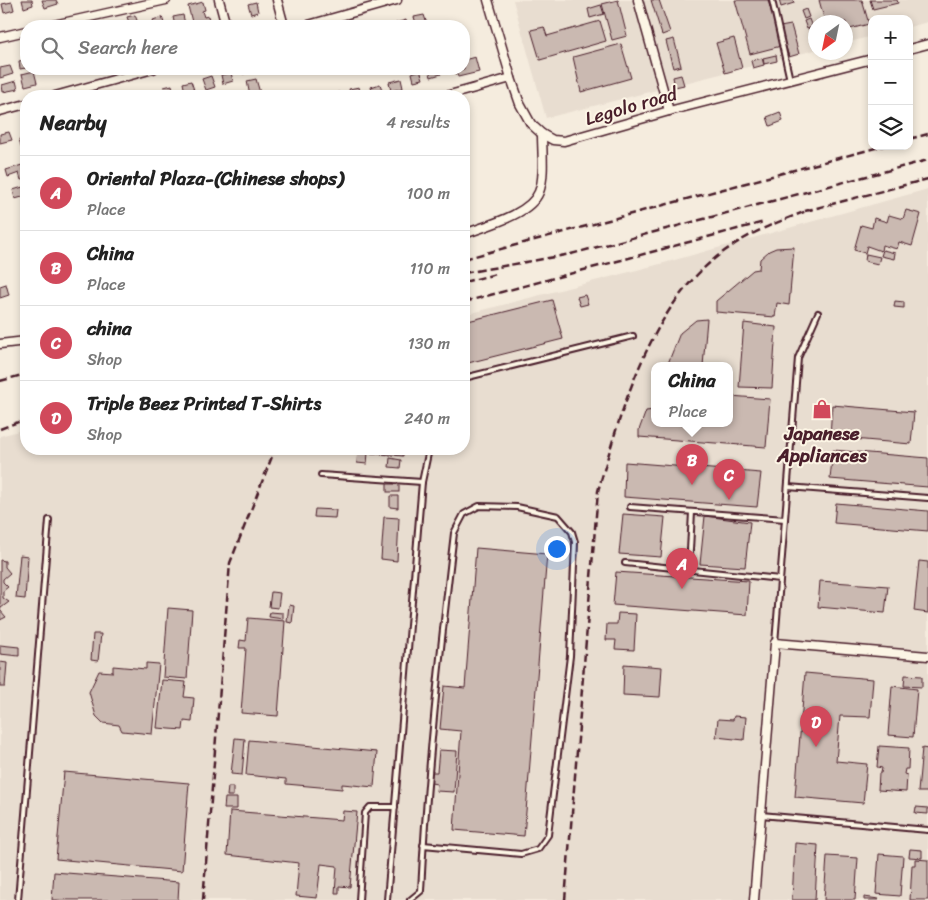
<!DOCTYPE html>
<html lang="en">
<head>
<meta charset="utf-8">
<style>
	body { margin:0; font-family:Sriracha,sans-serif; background:#f6f6f6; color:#222 }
	.controls { position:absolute; right:15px; top:15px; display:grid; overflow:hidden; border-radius:10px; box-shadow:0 2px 8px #0003 }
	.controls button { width:45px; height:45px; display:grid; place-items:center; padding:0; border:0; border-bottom:1px solid #e0e0e0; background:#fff; color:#222; font:25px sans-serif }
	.compass { position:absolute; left:808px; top:15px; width:45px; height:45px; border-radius:50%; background:#fff; box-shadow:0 2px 8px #0003; rotate:213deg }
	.you { position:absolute; left:556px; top:548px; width:18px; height:18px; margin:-12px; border:4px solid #fff; border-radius:50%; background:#1a73e8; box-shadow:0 0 0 8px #1a73e833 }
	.badge { display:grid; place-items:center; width:32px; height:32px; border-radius:50%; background:#d1495b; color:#fff; font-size:16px; font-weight:700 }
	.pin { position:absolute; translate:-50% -41px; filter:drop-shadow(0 1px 2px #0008) }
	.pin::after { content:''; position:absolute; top:26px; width:18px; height:15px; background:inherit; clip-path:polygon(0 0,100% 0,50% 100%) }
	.popup { position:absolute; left:651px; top:362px; width:82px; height:65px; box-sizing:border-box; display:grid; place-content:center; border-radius:10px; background:#fff; filter:drop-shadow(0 1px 4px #0005); font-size:16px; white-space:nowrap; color:#767676 }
	.popup b { font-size:19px; color:#222 }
	.popup::after { content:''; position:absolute; left:50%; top:100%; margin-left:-10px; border:10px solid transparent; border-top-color:#fff }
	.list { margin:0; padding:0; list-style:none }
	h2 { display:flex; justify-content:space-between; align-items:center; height:65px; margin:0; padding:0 20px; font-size:21px }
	h2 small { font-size:16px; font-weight:400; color:#767676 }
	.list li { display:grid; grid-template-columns:32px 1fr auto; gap:15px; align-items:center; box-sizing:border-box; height:75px; padding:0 20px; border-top:1px solid #e0e0e0 }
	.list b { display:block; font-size:19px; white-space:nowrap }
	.list p { margin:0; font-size:16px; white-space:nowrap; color:#767676 }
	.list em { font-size:16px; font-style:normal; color:#767676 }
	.icon { flex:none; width:28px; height:28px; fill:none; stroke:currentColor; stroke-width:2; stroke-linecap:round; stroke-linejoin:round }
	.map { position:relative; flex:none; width:928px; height:900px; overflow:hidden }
	.search { position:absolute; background:#fff; box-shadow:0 2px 8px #0003; left:20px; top:20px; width:450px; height:55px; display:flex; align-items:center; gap:12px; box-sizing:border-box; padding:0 18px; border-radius:20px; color:#767676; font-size:19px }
	.panel { position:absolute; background:#fff; box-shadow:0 2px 8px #0003; left:20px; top:90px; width:450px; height:365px; border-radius:20px }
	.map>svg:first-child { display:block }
	.built { fill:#e8ddd0; fill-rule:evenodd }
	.building { fill:#cab9b1; stroke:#4a1f2b }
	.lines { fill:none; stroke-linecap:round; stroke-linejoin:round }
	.lane-casing { stroke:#4a1f2b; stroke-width:8 }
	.street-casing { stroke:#4a1f2b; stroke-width:11 }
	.lane { stroke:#fcf5e5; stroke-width:4 }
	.street { stroke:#fcf5e5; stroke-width:8 }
	.rail { stroke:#4a1f2b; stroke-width:2.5; stroke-dasharray:8 4; stroke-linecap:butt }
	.labels { text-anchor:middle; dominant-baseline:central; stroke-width:4; stroke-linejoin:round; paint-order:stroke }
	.street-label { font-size:19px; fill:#4a1f2b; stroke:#fcf5e5 }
	.poi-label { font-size:19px; font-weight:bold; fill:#4a1f2b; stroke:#fcf5e5 }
</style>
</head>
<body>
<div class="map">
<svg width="928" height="900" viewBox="0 0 928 900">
	<rect width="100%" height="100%" fill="#f5ecde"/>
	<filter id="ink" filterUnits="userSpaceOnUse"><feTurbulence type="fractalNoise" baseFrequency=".02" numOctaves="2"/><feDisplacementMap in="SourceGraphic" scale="10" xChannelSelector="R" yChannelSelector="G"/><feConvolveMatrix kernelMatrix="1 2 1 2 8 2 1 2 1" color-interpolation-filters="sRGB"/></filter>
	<g filter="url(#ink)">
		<g class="built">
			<polygon points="513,0 928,0 928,22 909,27 909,19 872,19 872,36 846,43 846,22 816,22 815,50 546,118"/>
			<path d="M928 189V900H0V436L26 429V449H464V315L664 263ZM654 366H730V424H654Z"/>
		</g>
		<g class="building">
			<polygon points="22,0 32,0 33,5 24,8"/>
			<polygon points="42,0 56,0 58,4 45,8"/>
			<polygon points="618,0 627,36 612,40 602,4"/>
			<polygon points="651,0 659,0 670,32 662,35"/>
			<polygon points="735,0 768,0 781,46 750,54"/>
			<polygon points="779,0 793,0 794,3 781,7"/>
			<polygon points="819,0 862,0 869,24 846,30 846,22 825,22"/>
			<polygon points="870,0 897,0 898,3 873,9"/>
			<polygon points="12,2 14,10 4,13 2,4"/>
			<polygon points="203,2 205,10 202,11 204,17 208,16 210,23 205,24 205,26 193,26 188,6"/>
			<polygon points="256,2 258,12 251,14 248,4"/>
			<polygon points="601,5 604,14 590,18 588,9"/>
			<polygon points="806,9 809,17 804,19 801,11"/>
			<polygon points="135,15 138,23 130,25 127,17"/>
			<polygon points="183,15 185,24 175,26 173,17"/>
			<polygon points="424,15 427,24 417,26 414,17"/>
			<polygon points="162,17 165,26 155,26 153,20"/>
			<polygon points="809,19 812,27 807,29 804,21"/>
			<polygon points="406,20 407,26 397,26 396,23"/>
			<polygon points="600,21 606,41 540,60 531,30 544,27 547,36"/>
			<polygon points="791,25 799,54 789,57 780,27"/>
			<polygon points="734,38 742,68 725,73 716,43"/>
			<polygon points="674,39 681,66 673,68 666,41"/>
			<polygon points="621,44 631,78 581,92 573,57"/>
			<polygon points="776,55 777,61 764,64 763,58"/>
			<polygon points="475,57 479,72 458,77 455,69 464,69 464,60"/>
			<polygon points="762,58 764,65 753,68 751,61"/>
			<polygon points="26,59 26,68 20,69 19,61"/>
			<polygon points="10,66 13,74 0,78 0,68"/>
			<polygon points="241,69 251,69 252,72 243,74"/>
			<polygon points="429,69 440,69 441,74 431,77"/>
			<polygon points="420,70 423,79 414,81 412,73"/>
			<polygon points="34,71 37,83 25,86 22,74"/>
			<polygon points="231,73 233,81 223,84 221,75"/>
			<polygon points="681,75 684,85 675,87 673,77"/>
			<polygon points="211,76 215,87 206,90 202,79"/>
			<polygon points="256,79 260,93 250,96 247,81"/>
			<polygon points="401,79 403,88 391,91 389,82"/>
			<polygon points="16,81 18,89 3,92 2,85"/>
			<polygon points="191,81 194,90 185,92 183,83"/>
			<polygon points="380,84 383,93 373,96 371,87"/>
			<polygon points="172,85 174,94 166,96 164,87"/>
			<polygon points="359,87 361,96 351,96 349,89"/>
			<polygon points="339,92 340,96 330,96 329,95"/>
			<polygon points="780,112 783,121 770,126 767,117"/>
			<polygon points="9,132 12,140 0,143 0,134"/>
			<polygon points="26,138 26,163 19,140"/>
			<polygon points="22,165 26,179 21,180 19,173 8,177 6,170"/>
			<polygon points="23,187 26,196 15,199 13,190"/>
			<polygon points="906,210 921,214 912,246 899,242 897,249 882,245 881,251 867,246 865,253 854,250 861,225 872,228 874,218 887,222 889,215 903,219"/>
			<polygon points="794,247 789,305 777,303 775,317 716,312 716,301 753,270 759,269 760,259 769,251 776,248"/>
			<polygon points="883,250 895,253 894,259 881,256"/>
			<polygon points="866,254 880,257 878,264 865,261"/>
			<polygon points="6,284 9,295 0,298 0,286"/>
			<polygon points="585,295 588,304 580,306 577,297"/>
			<polygon points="552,300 563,339 464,364 464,322"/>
			<polygon points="895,301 904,302 904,308 894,307"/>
			<polygon points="707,319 703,366 667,366 680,333 696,320"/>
			<polygon points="744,323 776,327 772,388 739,387"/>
			<polygon points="730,396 770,399 766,447 639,437 639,430 646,411 654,410 654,408 654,424 730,424"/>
			<polygon points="832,405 914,412 911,444 830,437"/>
			<polygon points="358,449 403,449 403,456 368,453 367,464 357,463"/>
			<polygon points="833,450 928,458 928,487 830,479"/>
			<polygon points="390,458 401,460 400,468 389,467"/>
			<polygon points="625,462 761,473 757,507 624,497"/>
			<rect x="387" y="484" width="12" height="8"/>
			<polygon points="390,496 398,496 398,508 390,507"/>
			<polygon points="836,503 928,511 928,531 834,523"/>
			<polygon points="315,509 336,510 335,518 314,517"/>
			<polygon points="623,514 665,517 661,557 619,554"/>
			<polygon points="705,516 750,522 745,567 700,564"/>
			<polygon points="384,517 399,518 397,561 381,559"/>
			<polygon points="476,548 547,554 524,836 454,830 461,731 440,729 444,686 465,688"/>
			<polygon points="20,555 28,556 25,599 16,598"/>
			<polygon points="0,560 5,561 5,567 10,573 3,579 3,582 8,587 3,591 3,598 9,602 1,608 0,610 6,617 0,620"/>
			<polygon points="919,561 928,562 928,613 914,611"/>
			<polygon points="616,572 749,581 747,615 613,605"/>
			<polygon points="820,581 888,586 885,613 818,607"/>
			<polygon points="271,592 280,593 278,608 269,607"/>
			<polygon points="289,605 294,606 292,623 287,622"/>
			<polygon points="168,608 192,610 187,679 163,677"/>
			<polygon points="270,612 283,613 283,619 269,617"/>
			<polygon points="618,613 636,614 634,650 615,649 616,640 606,640 607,624 617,624"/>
			<polygon points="248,618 285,621 278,716 241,713 246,648 239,648 240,640 246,641"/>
			<polygon points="93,634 101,634 98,661 91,660"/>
			<polygon points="0,645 19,647 19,656 0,654"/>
			<polygon points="0,662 7,663 5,687 0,687"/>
			<polygon points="146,663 159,664 152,734 122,731 119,725 103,723 96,716 89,692 99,671 113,672 113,666 146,669"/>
			<polygon points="624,664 662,667 660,697 623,695"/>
			<polygon points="805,673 873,679 870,717 840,716 836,761 867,764 863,803 795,797"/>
			<polygon points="905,675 922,676 922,687 904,686"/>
			<polygon points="162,680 186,682 184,697 194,698 192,722 184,721 183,730 157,728"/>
			<polygon points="892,686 917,689 913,737 888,735"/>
			<polygon points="734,716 746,717 744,740 716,737 718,719 733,720"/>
			<polygon points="235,738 245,739 242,775 231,774"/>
			<polygon points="249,740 377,752 374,787 342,784 342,789 286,784 286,779 246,775"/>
			<polygon points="879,746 909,748 908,769 905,769 904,774 907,775 906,792 878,790 879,773 881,773 882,768 877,767"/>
			<polygon points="922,748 928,749 928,792 918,792"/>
			<polygon points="439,750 457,751 454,792 436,791 437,784 431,783 432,772 437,772"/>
			<polygon points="64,772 189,783 182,871 56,859"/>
			<polygon points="228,787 233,787 233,796 227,796"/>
			<polygon points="225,798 237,798 237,809 224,809"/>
			<polygon points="916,807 928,808 928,814 915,813"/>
			<polygon points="230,811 342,820 343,811 357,812 350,887 339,886 339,893 335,893 337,866 321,864 317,898 296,896 299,863 227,855"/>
			<polygon points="795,843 818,845 815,900 792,900"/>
			<polygon points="910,849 922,850 922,858 909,857"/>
			<polygon points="879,854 903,856 900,896 876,894"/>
			<polygon points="827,856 858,858 855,900 824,900"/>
			<polygon points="915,859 928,860 928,900 910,900 912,865 915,865"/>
			<polygon points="54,872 179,882 178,900 52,900"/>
			<polygon points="864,897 879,899 879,900 864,900"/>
		</g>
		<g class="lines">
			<defs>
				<g id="lane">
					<polyline points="772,0 790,80"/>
					<polyline points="464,378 633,336"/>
					<polyline points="321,475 422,482"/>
					<polyline points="788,487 928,498"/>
					<polyline points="630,507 785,519"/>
					<polyline points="625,563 780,579"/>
					<polyline points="689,569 692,512"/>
					<polyline points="775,643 798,358 818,313"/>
					<polyline points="761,815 928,830"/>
					<polyline points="18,900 49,520"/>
					<polyline points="359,900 365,813 370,807 395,807"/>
					<polyline points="387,900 422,482 429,449"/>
					<path d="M410 900 421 891C427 771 440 652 454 533L464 514 479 506 517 507 558 516 572 532 575 542 570 656 548 835 538 849 521 854 423 845"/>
				</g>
				<g id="street">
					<polyline points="219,0 226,26"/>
					<polyline points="277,0 284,26"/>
					<polyline points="488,0 511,78 520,104 531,124 542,134 553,140 564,141 669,111 872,59"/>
					<polyline points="638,0 669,111"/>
					<polyline points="49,26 166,0"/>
					<polyline points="305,26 397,0"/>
					<polyline points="0,37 26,31"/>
					<polyline points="909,49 928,44"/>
					<polyline points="55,96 153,69"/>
					<polyline points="446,96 511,78"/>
					<polyline points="0,111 26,104"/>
					<path d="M464 234C485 226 530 215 539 192 545 177 542 151 542 134"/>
					<polyline points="0,344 26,341"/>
					<polyline points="754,900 775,643 928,656"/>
				</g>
			</defs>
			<use href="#lane" class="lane-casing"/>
			<use href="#street" class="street-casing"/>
			<use href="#lane" class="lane"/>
			<use href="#street" class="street"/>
			<g class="rail">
				<polyline points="909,139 928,134"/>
				<polyline points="805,211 928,179"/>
				<polyline points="464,259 883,146"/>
				<polyline points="464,273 571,254 928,160"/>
				<polyline points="464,282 496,274"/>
				<polyline points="464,302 764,222"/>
				<polyline points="0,381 26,374"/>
				<polyline points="0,429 26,419"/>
				<polyline points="203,900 230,563 275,449"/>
				<path d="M565 900 598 491C622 407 652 299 729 248 755 230 783 220 812 209"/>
			</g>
		</g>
	</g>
	<defs>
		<symbol id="shop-bare" viewBox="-9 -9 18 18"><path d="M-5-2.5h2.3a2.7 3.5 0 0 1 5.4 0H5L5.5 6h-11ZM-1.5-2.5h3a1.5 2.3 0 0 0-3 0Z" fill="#d1495b" stroke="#fcf5e5" stroke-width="2.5" paint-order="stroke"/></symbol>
	</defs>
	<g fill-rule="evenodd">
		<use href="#shop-bare" x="808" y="395" width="28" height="28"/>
	</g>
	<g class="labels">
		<g class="street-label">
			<text transform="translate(631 106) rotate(-16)">Legolo road</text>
		</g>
		<g class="poi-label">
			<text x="822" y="433">Japanese<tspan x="822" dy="22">Appliances</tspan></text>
		</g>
	</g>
</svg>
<div class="controls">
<button>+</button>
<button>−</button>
<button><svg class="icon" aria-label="layers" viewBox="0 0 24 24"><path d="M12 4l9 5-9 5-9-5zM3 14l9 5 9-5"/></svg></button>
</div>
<svg class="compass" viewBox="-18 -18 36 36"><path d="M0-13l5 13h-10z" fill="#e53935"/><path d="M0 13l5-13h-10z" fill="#767676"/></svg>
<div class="you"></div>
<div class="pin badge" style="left:682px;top:589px">A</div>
<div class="pin badge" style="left:692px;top:485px">B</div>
<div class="popup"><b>China</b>Place</div>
<div class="pin badge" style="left:729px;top:500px">C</div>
<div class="pin badge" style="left:816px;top:747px">D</div>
<div class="search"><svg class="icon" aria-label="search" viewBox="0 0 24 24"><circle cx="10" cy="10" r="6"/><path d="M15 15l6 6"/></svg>Search here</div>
<section class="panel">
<h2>Nearby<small>4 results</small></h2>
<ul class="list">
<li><span class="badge">A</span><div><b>Oriental Plaza-(Chinese shops)</b><p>Place</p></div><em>100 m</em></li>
<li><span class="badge">B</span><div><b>China</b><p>Place</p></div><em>110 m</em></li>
<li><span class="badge">C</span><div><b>china</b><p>Shop</p></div><em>130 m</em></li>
<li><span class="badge">D</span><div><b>Triple Beez Printed T-Shirts</b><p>Shop</p></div><em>240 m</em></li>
</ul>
</section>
</div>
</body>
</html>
